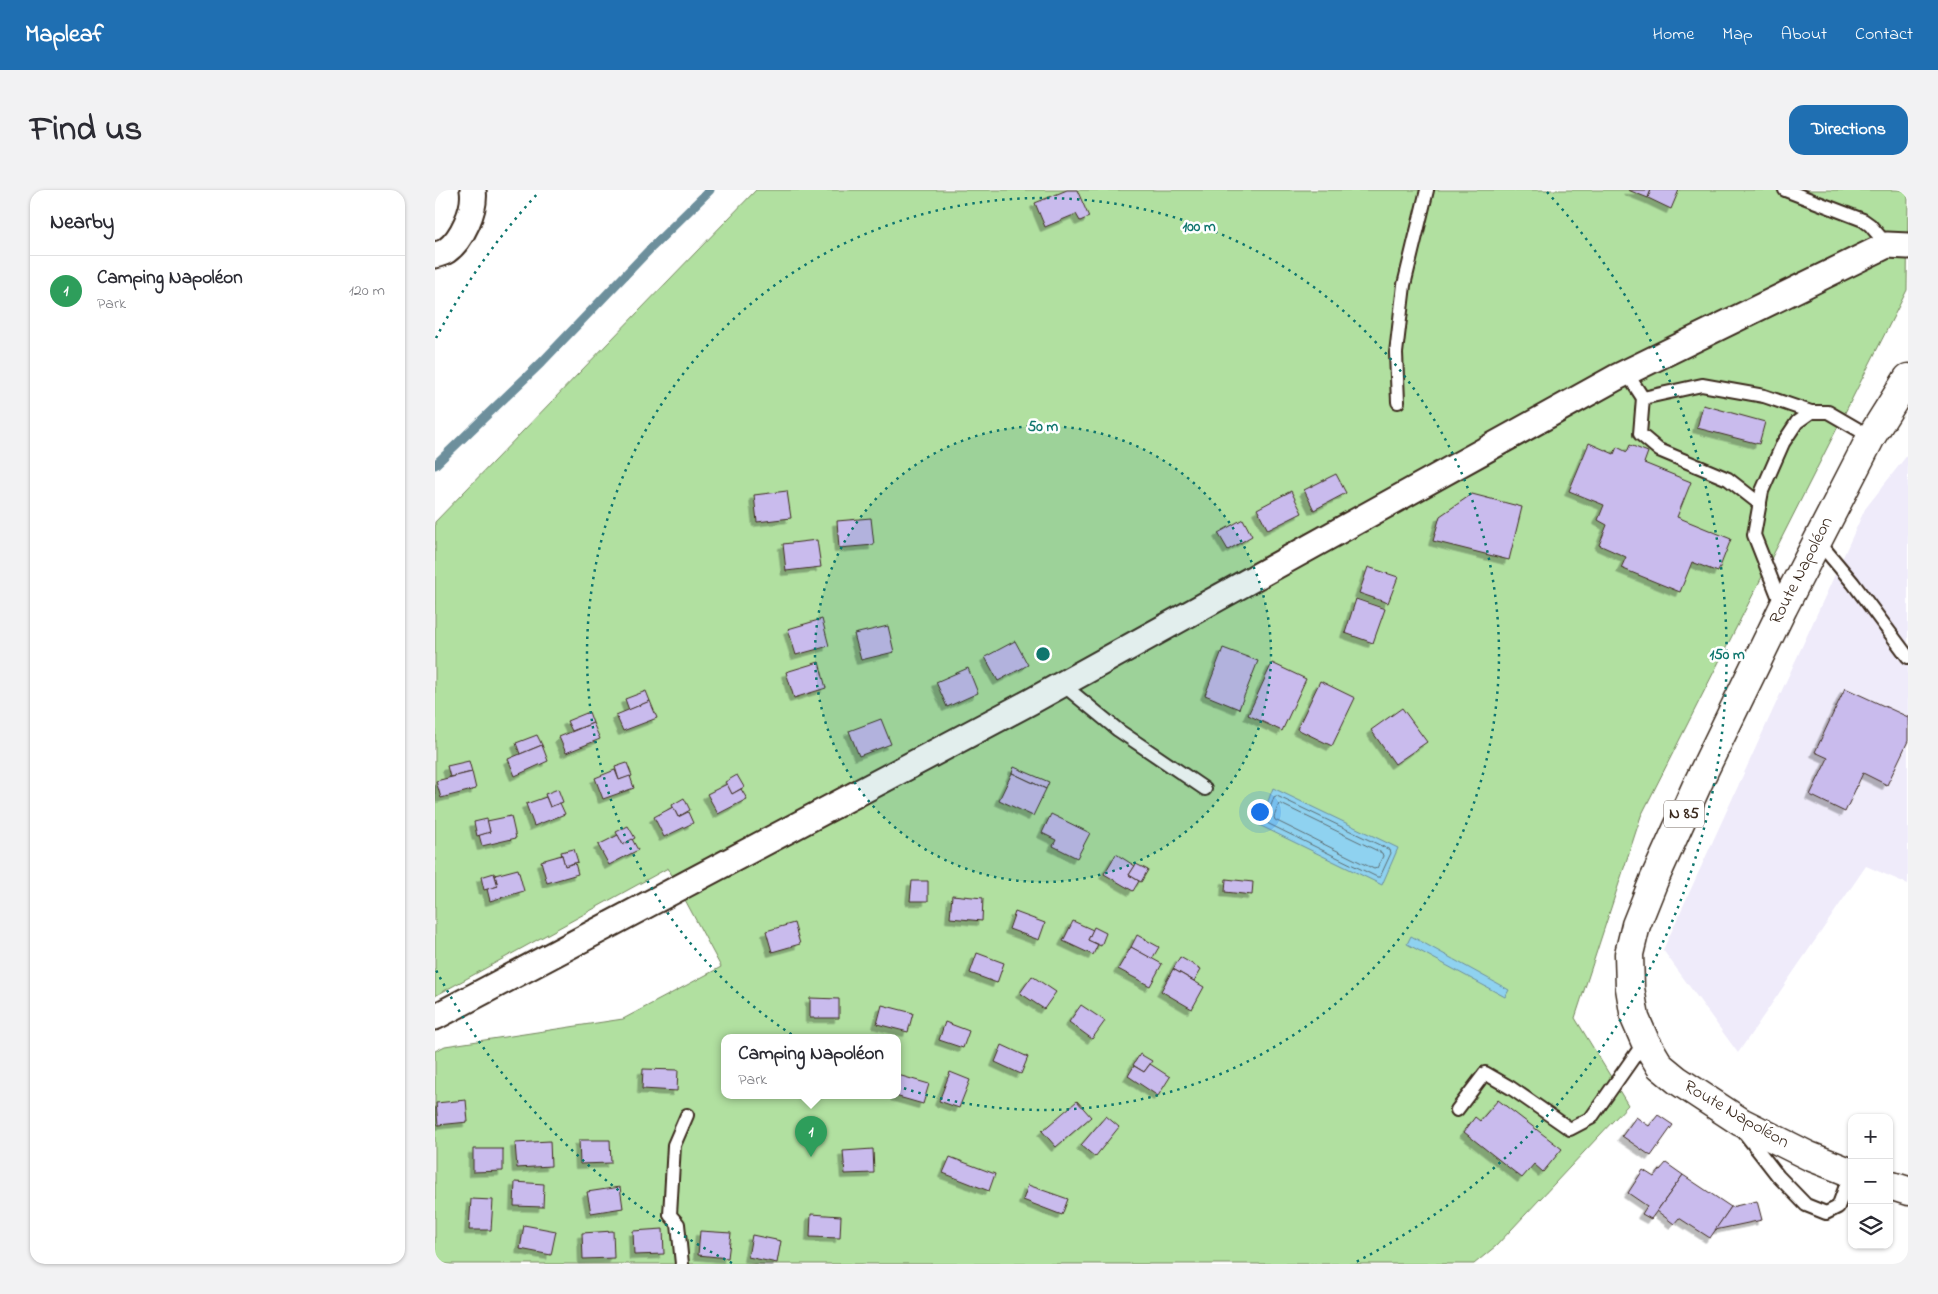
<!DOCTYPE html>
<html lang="en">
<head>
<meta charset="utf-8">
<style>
	body { margin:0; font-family:"Indie Flower",sans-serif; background:#f2f2f3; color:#2b2b33 }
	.controls { position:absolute; right:15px; bottom:15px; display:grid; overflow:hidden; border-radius:10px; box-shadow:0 1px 4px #0004 }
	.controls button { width:45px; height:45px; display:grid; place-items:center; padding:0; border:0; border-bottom:1px solid #e1e1e2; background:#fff; color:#2b2b33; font:25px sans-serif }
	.you { position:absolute; left:824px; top:621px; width:18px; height:18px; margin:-12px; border:4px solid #fff; border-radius:50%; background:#1a73e8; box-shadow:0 0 0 8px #1a73e833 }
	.badge { display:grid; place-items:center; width:32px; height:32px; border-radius:50%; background:#1f6fb2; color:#fff; font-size:16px; font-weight:700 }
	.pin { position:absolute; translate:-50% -41px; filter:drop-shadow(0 1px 2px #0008) }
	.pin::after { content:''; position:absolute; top:26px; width:18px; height:15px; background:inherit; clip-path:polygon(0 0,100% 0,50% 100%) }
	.popup { position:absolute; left:286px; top:844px; width:180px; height:65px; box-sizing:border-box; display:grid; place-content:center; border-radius:10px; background:#fff; filter:drop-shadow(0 1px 4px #0005); font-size:16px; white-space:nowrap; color:#7c7c81 }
	.popup b { font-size:19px; color:#2b2b33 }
	.popup::after { content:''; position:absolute; left:50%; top:100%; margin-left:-10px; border:10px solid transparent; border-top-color:#fff }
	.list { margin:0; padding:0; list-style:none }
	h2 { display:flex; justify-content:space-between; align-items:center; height:65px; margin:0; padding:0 20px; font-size:21px }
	h2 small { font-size:16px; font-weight:400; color:#7c7c81 }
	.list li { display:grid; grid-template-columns:32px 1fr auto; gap:15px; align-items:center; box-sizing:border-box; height:70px; padding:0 20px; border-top:1px solid #e1e1e2 }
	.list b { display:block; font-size:19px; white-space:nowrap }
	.list p { margin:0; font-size:16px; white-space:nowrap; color:#7c7c81 }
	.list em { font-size:16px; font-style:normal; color:#7c7c81 }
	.icon { flex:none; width:28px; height:28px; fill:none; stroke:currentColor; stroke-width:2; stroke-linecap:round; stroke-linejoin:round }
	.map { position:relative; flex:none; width:1473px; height:1074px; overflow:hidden; border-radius:15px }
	header { display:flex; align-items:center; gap:30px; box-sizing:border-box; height:70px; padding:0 25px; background:#1f6fb2; color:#fff }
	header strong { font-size:24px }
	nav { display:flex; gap:28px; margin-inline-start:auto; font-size:18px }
	.intro { display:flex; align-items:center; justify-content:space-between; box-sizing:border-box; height:120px; padding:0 30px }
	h1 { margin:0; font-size:35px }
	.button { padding:12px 22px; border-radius:15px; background:#1f6fb2; color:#fff; font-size:18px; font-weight:700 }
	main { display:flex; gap:30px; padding:0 30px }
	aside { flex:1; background:#fff; border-radius:15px; box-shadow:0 1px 4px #0004 }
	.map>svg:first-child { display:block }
	.built { fill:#efebfa }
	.green { fill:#b1e0a0; stroke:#76855f; fill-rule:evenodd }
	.water { fill:#8fd2f0; stroke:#6d8f9c }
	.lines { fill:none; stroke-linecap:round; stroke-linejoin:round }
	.shore { stroke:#5d6d72; stroke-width:1 }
	.stream { stroke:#6d8f9c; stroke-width:9 }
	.building { fill:#c9bbed; stroke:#3b2a1e; filter:url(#shadow) }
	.lane-casing { stroke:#3b2a1e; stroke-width:16 }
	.street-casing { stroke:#3b2a1e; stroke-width:29 }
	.primary-casing { stroke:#3b2a1e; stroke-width:31 }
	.lane { stroke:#fff; stroke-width:12 }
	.street { stroke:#fff; stroke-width:25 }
	.primary { stroke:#fff; stroke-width:28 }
	.ring { fill:none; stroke:#0f766e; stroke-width:2.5; stroke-dasharray:2.5 5 }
	.labels { text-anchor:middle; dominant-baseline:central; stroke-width:5; stroke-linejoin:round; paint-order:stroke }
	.shield { fill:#fff; stroke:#766a62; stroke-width:1 }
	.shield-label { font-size:16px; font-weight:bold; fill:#3b2a1e }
	.street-label { font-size:18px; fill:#3b2a1e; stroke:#fff }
	.centre { fill:#0f766e; stroke:#fff; stroke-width:2.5 }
	.ring-label { font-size:15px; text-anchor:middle; font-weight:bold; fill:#0f766e; stroke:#fff; stroke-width:5; stroke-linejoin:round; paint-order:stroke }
</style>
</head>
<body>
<header>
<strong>Mapleaf</strong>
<nav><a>Home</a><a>Map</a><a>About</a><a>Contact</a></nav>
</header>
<div class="intro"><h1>Find us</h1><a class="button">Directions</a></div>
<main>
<aside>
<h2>Nearby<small></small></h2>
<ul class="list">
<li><span class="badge" style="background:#2e9e5b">1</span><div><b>Camping Napoléon</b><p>Park</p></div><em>120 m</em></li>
</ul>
</aside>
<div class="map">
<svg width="1473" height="1074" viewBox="0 0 1473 1074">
	<defs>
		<filter id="shadow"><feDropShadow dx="-4.5" dy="4.5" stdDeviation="0" flood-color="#0004"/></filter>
	</defs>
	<rect width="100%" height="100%" fill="#fff"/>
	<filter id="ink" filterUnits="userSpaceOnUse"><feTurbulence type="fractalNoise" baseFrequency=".02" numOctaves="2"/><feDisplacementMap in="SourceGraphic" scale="10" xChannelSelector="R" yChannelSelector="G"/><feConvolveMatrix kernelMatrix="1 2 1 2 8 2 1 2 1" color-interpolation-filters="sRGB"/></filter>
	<g filter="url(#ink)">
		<polygon class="built" points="1473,264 1473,694 1431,676 1303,863 1228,760 1430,319"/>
		<path class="green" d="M321 0H1473L1472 100 1206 626 1140 828 1193 915 1061 1056 1039 1074H0V861L10 856 188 829 286 777 233 678 0 806V332ZM290 848H462V906H290Z"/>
		<g class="water">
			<polygon points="838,598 963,658 947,695 824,635"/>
			<polygon points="976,746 1074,800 1070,807 972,754"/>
		</g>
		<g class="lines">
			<g class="shore">
				<polygon points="842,606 955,660 956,663 945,687 942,687 832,633 831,630 839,607"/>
				<polygon points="846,614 947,663 948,666 942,678 939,679 840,630 839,627 843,616"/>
			</g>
			<polyline class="stream" points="0,275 106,173 217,57 275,0"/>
		</g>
		<g class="building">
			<polygon points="632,0 642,0 654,27 645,31 641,24 610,37 600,13"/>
			<polygon points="1193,0 1216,0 1213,8"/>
			<polygon points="1216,0 1244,0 1236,19 1213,8"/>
			<polygon points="1268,215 1330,232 1324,254 1262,238"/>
			<polygon points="1154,253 1179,264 1182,257 1192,262 1195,255 1213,262 1209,273 1256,292 1242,327 1296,349 1283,382 1257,372 1245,402 1186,378 1191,367 1164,355 1172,335 1163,330 1169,315 1134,301"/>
			<polygon points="901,284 911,303 879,320 869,300"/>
			<polygon points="352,301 356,328 322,332 319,305"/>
			<polygon points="856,301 867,323 833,340 822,319"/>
			<polygon points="1037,304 1087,317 1074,370 998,351 1005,326"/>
			<polygon points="436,328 439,355 404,358 402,331"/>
			<polygon points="808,329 817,346 793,360 783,343"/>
			<polygon points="382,350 386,377 351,381 348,354"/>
			<polygon points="933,377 963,387 953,413 924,403"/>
			<polygon points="921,409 950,419 938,453 910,443"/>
			<polygon points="387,429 394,456 361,465 353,439"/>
			<polygon points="453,436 459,462 426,470 419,444"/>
			<polygon points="580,451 593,475 563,491 550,467"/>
			<polygon points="788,458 823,471 804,519 770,505"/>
			<polygon points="384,472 391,498 359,508 351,482"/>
			<polygon points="837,473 871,489 847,541 813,525"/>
			<polygon points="533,478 543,503 512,517 501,492"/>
			<polygon points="885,491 920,508 897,556 862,539"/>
			<polygon points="1410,498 1473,527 1473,551 1452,595 1428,583 1410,622 1375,605 1393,568 1380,562"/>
			<polygon points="211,501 215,511 194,520 190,509"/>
			<polygon points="215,511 222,528 188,541 181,525"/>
			<polygon points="967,518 992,552 960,574 936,540"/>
			<polygon points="154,522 158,533 137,541 132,531"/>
			<polygon points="446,529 456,554 424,566 414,541"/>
			<polygon points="158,533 165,549 131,563 124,547"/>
			<polygon points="102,545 107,555 85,564 81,553"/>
			<polygon points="107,555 113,571 80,586 73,569"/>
			<polygon points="34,571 37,582 15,587 12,576"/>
			<polygon points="192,573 197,586 184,590 180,577"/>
			<polygon points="579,577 614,592 611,599 577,583"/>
			<polygon points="180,580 184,590 195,586 199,598 168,609 160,588"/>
			<polygon points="37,582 41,599 6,608 1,591"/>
			<polygon points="577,583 611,599 598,626 564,610"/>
			<polygon points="302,585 309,597 297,604 290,592"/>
			<polygon points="292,594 297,604 306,599 312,609 283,624 272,604"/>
			<polygon points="123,599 128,612 115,617 110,604"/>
			<polygon points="111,607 115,617 125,613 130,624 99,636 91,614"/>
			<polygon points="249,608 255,620 243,627 237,615"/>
			<polygon points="238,617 243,627 253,622 258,633 229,647 219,627"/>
			<polygon points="616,624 655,643 642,668 618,656 621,650 607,643"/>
			<polygon points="76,626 81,648 47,656 44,645 55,642 52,631"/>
			<polygon points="52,629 55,642 42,646 39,632"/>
			<polygon points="193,636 200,648 188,655 181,642"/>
			<polygon points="183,645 188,655 197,649 203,660 174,675 163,655"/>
			<polygon points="139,659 143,672 130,676 126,662"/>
			<polygon points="681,664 700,676 694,685 704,691 698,701 669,684"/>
			<polygon points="127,665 130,676 140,673 143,684 112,693 106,671"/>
			<polygon points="701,674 713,680 706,692 694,685"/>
			<polygon points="83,679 89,701 55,711 52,699 63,696 60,685"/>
			<polygon points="59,683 63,696 49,700 46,687"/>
			<polygon points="791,689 818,692 817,705 790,702"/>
			<polygon points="477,691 493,691 493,711 475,711"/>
			<polygon points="517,705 548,708 547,731 515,728"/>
			<polygon points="580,722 610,733 604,750 574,739"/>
			<polygon points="638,731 658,740 653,750 663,754 658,765 628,751"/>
			<polygon points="359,733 365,754 337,762 331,741"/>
			<polygon points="659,737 671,743 666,756 653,750"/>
			<polygon points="702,745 724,757 717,769 696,757"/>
			<polygon points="696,757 727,774 715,796 683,779"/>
			<polygon points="542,763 569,773 562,793 535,783"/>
			<polygon points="745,767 766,779 759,791 738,779"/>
			<polygon points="738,779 769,797 757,819 726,801"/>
			<polygon points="597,786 621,802 609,819 585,803"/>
			<polygon points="375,808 404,809 404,828 375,828"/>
			<polygon points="447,815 478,823 473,842 442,834"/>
			<polygon points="646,815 670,831 657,849 634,832"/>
			<polygon points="510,832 534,841 528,858 504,850"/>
			<polygon points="567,855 593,867 586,884 560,872"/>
			<polygon points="705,864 717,871 709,882 698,875"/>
			<polygon points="715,874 735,887 723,906 693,886 699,876 709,882"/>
			<polygon points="208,879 243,880 242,901 207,899"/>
			<polygon points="515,882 535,890 524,918 504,911"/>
			<polygon points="463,885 494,894 488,914 460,906 462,906"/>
			<polygon points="31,910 33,932 3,935 1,913"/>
			<polygon points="1063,910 1127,959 1108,982 1099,974 1087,988 1029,942 1040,927 1045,931"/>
			<polygon points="642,911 656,927 621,957 607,941"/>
			<polygon points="1223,925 1238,935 1216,966 1187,946 1201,927 1214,936"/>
			<polygon points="671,926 684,937 660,967 646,955"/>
			<polygon points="144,950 175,950 176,973 145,974"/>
			<polygon points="115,951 116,976 82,978 80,953"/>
			<polygon points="38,959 68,959 68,981 38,982"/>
			<polygon points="438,959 439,983 410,984 408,961"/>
			<polygon points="515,967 560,984 554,1001 508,983"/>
			<polygon points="1231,973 1248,985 1216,1029 1207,1024 1212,1016 1193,1003 1208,980 1219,987"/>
			<polygon points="1248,985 1296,1017 1275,1048 1244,1028 1239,1034 1222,1021"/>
			<polygon points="80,992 109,994 108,1017 79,1016"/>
			<polygon points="593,995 633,1009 627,1025 588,1010"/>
			<polygon points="185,997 188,1018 156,1023 152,1002"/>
			<polygon points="36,1009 58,1010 56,1040 34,1040"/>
			<polygon points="1322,1011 1327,1030 1280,1040 1296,1017"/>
			<polygon points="376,1024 406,1026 405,1048 375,1047"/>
			<polygon points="89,1035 121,1041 116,1065 85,1059"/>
			<polygon points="228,1039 229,1064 199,1065 198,1041"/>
			<polygon points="178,1041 179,1068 148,1069 147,1043"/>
			<polygon points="265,1041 296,1043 293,1068 263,1065"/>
			<polygon points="317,1045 346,1051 342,1073 313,1067"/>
		</g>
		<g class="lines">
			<defs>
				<g id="lane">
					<polyline points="1350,0 1428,30 1435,35 1452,55"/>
					<polyline points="1191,182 1208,208 1267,195 1329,206 1376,222"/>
					<polyline points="1208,208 1205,244 1224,260 1293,289 1325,314"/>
					<polyline points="963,212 961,163 969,95 992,0"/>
					<polyline points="1382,350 1418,393 1473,467"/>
					<polyline points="1347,416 1319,345 1327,301 1348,253 1362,232 1376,222 1393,222 1436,247"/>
					<polyline points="627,494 683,540 770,599"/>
					<polyline points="1022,920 1050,883 1076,898 1135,939 1156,928 1210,851"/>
					<polyline points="1308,941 1343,986 1371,1015 1391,1023 1403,1017 1416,982"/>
					<polyline points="247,1074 243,1034 235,1025 239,955 252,925"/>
				</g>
				<g id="street">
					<path d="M0 65C3 64 9 63 11 61 27 50 41 19 38 0"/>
					<polyline points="0,827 595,512 1182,187 1452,55 1473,56"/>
				</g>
				<g id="primary">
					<polyline points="1417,983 1374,966 1306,932 1242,890 1225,876 1210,851 1200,828 1195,798 1194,764 1201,735 1219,690 1262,595 1348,418 1436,247 1473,188"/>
					<polyline points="1454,995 1473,1001"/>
				</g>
			</defs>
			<use href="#lane" class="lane-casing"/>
			<use href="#street" class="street-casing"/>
			<use href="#primary" class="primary-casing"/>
			<use href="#lane" class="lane"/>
			<use href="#street" class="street"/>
			<use href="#primary" class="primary"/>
		</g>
	</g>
	<circle cx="608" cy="464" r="228" fill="#0f766e" fill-opacity=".12"/>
	<g class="ring">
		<circle cx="608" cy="464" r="228"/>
		<circle cx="608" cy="464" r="456"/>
		<path d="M297 1073A684 684 0 0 1 1 780M1 148A684 684 0 0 1 104 2M1112 2A684 684 0 0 1 919 1073"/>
	</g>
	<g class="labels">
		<rect class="shield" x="1229" y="610.5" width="40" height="27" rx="4"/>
		<g class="shield-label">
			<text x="1249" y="624">N 85</text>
		</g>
		<g class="street-label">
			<text transform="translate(1367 381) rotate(-63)">Route Napoléon</text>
			<text transform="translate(1301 925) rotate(30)">Route Napoléon</text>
		</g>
	</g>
	<circle cx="608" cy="464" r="8" class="centre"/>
	<g class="ring-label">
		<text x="764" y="41">100 m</text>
		<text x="608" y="241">50 m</text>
		<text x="1292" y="469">150 m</text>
	</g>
</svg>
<div class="controls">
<button>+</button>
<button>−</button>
<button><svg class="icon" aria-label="layers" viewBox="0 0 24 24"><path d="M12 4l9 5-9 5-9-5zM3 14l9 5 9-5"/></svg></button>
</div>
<div class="you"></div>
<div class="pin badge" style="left:376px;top:967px;background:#2e9e5b">1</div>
<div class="popup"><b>Camping Napoléon</b>Park</div>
</div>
</main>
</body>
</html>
